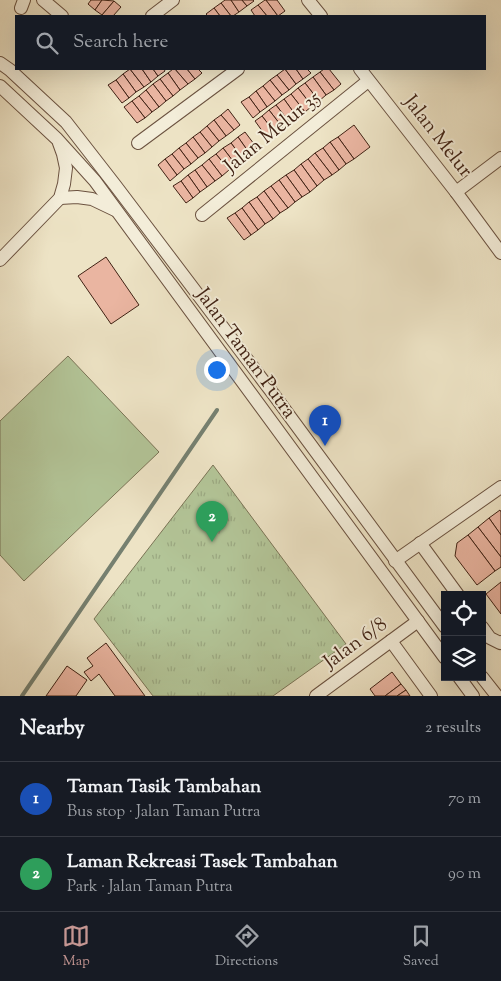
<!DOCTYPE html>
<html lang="en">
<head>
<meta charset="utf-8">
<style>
	body { margin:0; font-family:"Sorts Mill Goudy",serif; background:#20242c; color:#f1f3f6 }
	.controls { position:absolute; right:15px; bottom:15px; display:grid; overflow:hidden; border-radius:0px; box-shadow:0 5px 20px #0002 }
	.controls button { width:45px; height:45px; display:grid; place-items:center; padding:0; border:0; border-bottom:1px solid #363941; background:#171b24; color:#f1f3f6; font:25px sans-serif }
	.you { position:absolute; left:216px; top:369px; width:18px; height:18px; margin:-12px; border:4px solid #fff; border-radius:50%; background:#1a73e8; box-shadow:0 0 0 8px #1a73e833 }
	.badge { display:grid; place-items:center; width:32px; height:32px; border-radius:50%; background:#c59692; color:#fff; font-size:16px; font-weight:700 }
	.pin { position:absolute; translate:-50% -41px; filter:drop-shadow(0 1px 2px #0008) }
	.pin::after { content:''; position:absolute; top:26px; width:18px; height:15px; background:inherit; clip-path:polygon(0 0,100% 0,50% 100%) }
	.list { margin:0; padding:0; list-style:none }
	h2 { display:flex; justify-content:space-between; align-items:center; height:65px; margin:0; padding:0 20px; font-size:21px }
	h2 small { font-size:16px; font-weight:400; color:#9ea1a6 }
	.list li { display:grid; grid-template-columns:32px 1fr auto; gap:15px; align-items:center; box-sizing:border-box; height:75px; padding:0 20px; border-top:1px solid #363941 }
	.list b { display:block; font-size:19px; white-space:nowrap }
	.list p { margin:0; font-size:16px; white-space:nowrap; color:#9ea1a6 }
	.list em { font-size:16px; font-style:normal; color:#9ea1a6 }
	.icon { flex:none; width:28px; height:28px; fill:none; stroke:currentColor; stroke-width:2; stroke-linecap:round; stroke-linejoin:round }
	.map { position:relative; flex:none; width:501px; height:696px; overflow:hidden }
	.search { position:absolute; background:#171b24; box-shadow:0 5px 20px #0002; left:15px; right:15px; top:15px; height:55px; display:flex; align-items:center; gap:12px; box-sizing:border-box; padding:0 18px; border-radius:0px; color:#9ea1a6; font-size:19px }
	.sheet { height:215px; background:#171b24 }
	nav { display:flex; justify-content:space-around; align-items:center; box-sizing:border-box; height:70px; border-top:1px solid #363941; background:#171b24; font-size:14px; color:#9ea1a6 }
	nav a { display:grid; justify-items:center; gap:2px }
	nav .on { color:#c59692 }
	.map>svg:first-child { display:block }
	.grass { fill:#b3c598; stroke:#7a7456 }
	.park { fill:url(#park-tufts); stroke:#7a7456 }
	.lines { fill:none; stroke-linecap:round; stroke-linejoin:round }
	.stream { stroke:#768070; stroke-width:4 }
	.building { fill:#eab5a1; stroke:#402214 }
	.minor-casing { stroke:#6b5240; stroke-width:14 }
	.minor { stroke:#f3edd9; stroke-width:12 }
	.labels { text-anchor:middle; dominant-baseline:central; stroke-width:4; stroke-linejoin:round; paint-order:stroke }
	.street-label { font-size:20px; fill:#402214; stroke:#f3edd9 }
</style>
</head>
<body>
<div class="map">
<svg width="501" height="696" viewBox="0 0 501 696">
	<defs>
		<pattern id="park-tufts" width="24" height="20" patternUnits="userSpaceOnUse" patternTransform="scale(1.25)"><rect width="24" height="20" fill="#b3c598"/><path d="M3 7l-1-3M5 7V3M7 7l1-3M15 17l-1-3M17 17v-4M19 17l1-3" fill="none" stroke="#9ba982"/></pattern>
	</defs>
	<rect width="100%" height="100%" fill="#ede3c5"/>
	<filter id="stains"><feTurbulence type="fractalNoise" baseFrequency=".004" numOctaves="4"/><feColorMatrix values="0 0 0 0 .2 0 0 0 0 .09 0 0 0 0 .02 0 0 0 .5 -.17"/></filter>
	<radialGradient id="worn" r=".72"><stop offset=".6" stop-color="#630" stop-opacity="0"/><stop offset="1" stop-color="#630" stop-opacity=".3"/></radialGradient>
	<polygon class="grass" points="68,356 159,452 24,581 0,555 0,421"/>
	<polygon class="park" points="213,465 346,644 273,696 153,696 94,619"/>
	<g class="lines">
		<polyline class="stream" points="22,696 217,410"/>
	</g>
	<g class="building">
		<polygon points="91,0 102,0 95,10 88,4"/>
		<polygon points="102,0 114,1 102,15 95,10"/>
		<polygon points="225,0 231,0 239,12 233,16 231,16 221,3"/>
		<polygon points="231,0 242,0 247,6 239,12"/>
		<polygon points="242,0 253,0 254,1 247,6"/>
		<polygon points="265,0 266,0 278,16 267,16 258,5"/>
		<polygon points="266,0 277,0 285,11 278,16"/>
		<polygon points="114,1 121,7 113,16 104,16 102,15"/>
		<polygon points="221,3 231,16 220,16 214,8"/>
		<polygon points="258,5 267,16 255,16 251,10"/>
		<polygon points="214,8 220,16 208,16 206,14"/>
		<polygon points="130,69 144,87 136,92 123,74"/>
		<polygon points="130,69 142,69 151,82 144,87"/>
		<polygon points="142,69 153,69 158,76 151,82"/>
		<polygon points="153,69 164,69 165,71 158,76"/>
		<polygon points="173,69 175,69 188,84 180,90 168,73"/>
		<polygon points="175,69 187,69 195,79 188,84"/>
		<polygon points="187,69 198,69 202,73 195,79"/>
		<polygon points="285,69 296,84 289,90 277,75"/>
		<polygon points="285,69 296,69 303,79 296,84"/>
		<polygon points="296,69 307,69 311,73 303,79"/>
		<polygon points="324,69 329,69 341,84 334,90 320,72"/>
		<polygon points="320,72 334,90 326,95 313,77"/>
		<polygon points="168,73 180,90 173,96 160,79"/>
		<polygon points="123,74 136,92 129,98 116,80"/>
		<polygon points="277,75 289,90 282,95 270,80"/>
		<polygon points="313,77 326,95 319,101 305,83"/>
		<polygon points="160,79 173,96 166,101 153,84"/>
		<polygon points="116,80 129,98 122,103 108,85"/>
		<polygon points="270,80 282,95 275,101 263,86"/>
		<polygon points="305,83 319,101 312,106 298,88"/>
		<polygon points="153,84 166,101 159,107 146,90"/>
		<polygon points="263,86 275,101 267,107 256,91"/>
		<polygon points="298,88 312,106 305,112 291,94"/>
		<polygon points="146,90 159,107 152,112 139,96"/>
		<polygon points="256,91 267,107 260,112 249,97"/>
		<polygon points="291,94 305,112 297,117 284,99"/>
		<polygon points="139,96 152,112 145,118 132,101"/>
		<polygon points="249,97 260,112 253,118 241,102"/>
		<polygon points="284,99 297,117 290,123 276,105"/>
		<polygon points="132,101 145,118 137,123 124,107"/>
		<polygon points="276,105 290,123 283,128 269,110"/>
		<polygon points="228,109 240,125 234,130 221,115"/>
		<polygon points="269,110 283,128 276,134 262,116"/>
		<polygon points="221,115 234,130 226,136 214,120"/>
		<polygon points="262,116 276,134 268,139 255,121"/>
		<polygon points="214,120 226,136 219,141 207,126"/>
		<polygon points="354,125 370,147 354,159 338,137"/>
		<polygon points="207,126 219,141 212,147 200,132"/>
		<polygon points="200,132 212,147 205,153 193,137"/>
		<polygon points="245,132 257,148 250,154 238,137"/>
		<polygon points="193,137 205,153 198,158 186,143"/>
		<polygon points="238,137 250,154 243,159 231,143"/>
		<polygon points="338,137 354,159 346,164 330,142"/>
		<polygon points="330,142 346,164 339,170 323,148"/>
		<polygon points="186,143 198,158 191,164 179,148"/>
		<polygon points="231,143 243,159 236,165 223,148"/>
		<polygon points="179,148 191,164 184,169 172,154"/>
		<polygon points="223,148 236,165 229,170 216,154"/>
		<polygon points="323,148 339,170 332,175 315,153"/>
		<polygon points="315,153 332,175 324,180 308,159"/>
		<polygon points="172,154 184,169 177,175 165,159"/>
		<polygon points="216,154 229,170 222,176 209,159"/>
		<polygon points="165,159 177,175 170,181 158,165"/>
		<polygon points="209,159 222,176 215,181 202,165"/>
		<polygon points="308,159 324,180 317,186 301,164"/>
		<polygon points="301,164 317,186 310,192 294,170"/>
		<polygon points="202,165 215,181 207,187 195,170"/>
		<polygon points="195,170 207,187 200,192 188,175"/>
		<polygon points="294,170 310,192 302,197 286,175"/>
		<polygon points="188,175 200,192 193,198 181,181"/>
		<polygon points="286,175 302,197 295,202 279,180"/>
		<polygon points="279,180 295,202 288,208 271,186"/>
		<polygon points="181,181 193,198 186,203 173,186"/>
		<polygon points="271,186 288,208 280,213 264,191"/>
		<polygon points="264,191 280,213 273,219 257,197"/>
		<polygon points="257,197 273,219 265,224 249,202"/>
		<polygon points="249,202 265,224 258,230 242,208"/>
		<polygon points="242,208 258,230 251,235 235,213"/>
		<polygon points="235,213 251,235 244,240 227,218"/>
		<polygon points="106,257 139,305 111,324 78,276"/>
		<polygon points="500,510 501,512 501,535 489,518"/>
		<polygon points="489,518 501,535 501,557 478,527"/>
		<polygon points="478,527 501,557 501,567 495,571 468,535"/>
		<polygon points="468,535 495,571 477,585 455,556 457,543"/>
		<polygon points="501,582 501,614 486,594"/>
		<polygon points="106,643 145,696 115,696 99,674 91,681 84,672 93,666 87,658"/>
		<polygon points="67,666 87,680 76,696 46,696"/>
		<polygon points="392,672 401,684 385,696 375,696 370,689"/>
		<polygon points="401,684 406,690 397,696 385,696"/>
		<polygon points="406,690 410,696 397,696"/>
	</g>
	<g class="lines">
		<defs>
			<g id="minor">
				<polyline points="43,0 62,16"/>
				<polyline points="308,0 321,16"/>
				<polyline points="21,8 24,0"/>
				<polyline points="152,16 173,0"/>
				<polyline points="0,63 10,70 66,122 115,185 274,395 445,627"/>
				<polyline points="360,69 456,192 501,253"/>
				<polyline points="0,86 57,139 95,181 445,658"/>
				<polyline points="138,143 238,69"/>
				<polyline points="456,192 501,158"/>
				<polyline points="60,198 77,197 92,199 115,210"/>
				<polyline points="202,215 368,81"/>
				<polyline points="0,260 60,198 64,184 66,168 63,154 59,143"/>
				<polyline points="420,543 458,595"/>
				<polyline points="395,561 501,487"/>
				<polyline points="482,627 490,638 500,643 501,642"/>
				<polyline points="391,641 431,696"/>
				<polyline points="459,677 473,696"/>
				<polyline points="482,677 497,696"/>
				<polyline points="316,696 418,621"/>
			</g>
		</defs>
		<use href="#minor" class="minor-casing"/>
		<use href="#minor" class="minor"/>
	</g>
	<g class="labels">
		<g class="street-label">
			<text transform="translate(273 133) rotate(-39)">Jalan Melur 35</text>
			<text transform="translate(437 137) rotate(52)">Jalan Melur</text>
			<text transform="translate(245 354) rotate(54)">Jalan Taman Putra</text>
			<text transform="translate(356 644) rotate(-36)">Jalan 6/8</text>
		</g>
	</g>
	<rect width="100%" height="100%" filter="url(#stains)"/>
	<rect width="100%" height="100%" fill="url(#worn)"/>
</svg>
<div class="controls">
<button><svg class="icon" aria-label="locate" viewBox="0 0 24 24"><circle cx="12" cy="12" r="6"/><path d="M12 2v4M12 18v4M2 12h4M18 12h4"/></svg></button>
<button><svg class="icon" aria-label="layers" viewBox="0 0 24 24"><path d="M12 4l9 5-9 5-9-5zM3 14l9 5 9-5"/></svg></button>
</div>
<div class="you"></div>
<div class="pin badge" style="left:325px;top:446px;background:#1a4fb4">1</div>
<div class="pin badge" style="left:212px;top:542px;background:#2e9e5b">2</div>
<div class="search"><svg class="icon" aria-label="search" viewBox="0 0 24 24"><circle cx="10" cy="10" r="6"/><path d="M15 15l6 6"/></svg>Search here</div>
</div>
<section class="sheet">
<h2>Nearby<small>2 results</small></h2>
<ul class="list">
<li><span class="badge" style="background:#1a4fb4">1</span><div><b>Taman Tasik Tambahan</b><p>Bus stop · Jalan Taman Putra</p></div><em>70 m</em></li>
<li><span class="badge" style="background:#2e9e5b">2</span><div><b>Laman Rekreasi Tasek Tambahan</b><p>Park · Jalan Taman Putra</p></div><em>90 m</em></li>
</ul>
</section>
<nav>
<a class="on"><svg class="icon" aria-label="map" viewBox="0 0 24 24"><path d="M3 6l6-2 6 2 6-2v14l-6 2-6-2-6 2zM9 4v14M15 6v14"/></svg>Map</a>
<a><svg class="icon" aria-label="directions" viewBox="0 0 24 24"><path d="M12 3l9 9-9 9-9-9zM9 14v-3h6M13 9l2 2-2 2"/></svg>Directions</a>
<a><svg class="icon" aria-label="saved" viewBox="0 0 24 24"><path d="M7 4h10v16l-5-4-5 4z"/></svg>Saved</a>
</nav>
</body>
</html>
